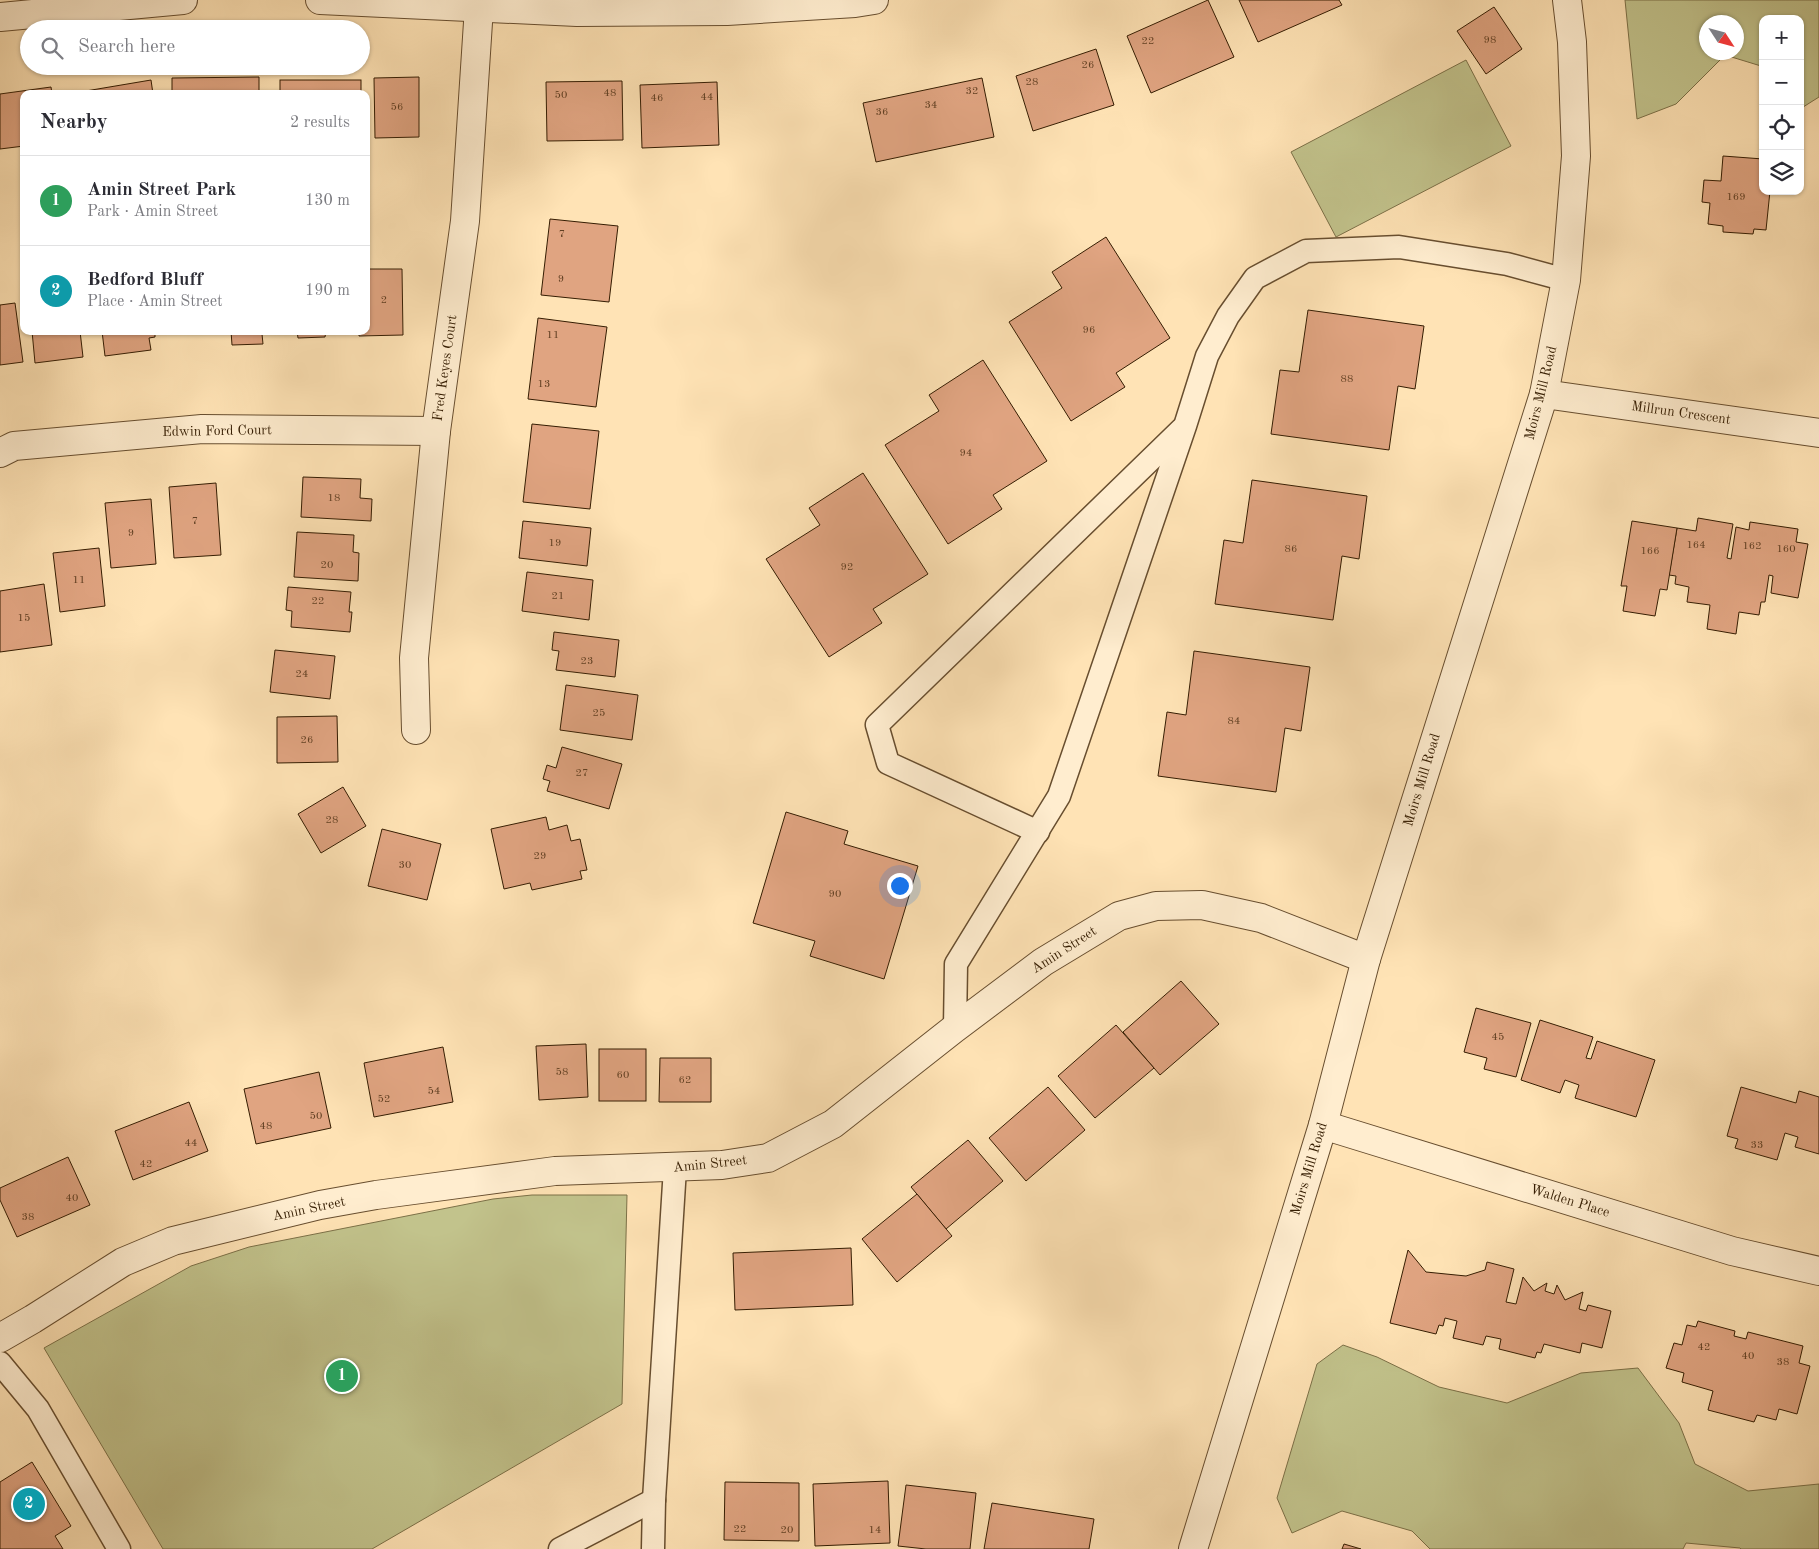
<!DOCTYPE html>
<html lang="en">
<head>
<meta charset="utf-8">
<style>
	body { margin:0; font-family:"Old Standard TT",serif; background:#f2f2f3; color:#2b2b33 }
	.controls { position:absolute; right:15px; top:15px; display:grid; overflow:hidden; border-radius:10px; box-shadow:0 1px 4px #0004 }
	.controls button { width:45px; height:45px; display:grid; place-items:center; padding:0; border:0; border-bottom:1px solid #e1e1e2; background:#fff; color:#2b2b33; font:25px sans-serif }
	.compass { position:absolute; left:1699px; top:15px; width:45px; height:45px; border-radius:50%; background:#fff; box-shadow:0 1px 4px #0004; rotate:126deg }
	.you { position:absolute; left:899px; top:885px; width:18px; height:18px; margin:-12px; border:4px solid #fff; border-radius:50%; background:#1a73e8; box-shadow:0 0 0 8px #1a73e833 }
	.badge { display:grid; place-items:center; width:32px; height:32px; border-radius:50%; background:#8f2418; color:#fff; font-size:16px; font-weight:700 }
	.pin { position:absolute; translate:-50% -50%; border:2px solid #fff; box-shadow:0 1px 5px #0006 }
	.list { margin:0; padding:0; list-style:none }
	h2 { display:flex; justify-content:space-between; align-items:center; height:65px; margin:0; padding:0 20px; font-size:21px }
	h2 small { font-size:16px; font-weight:400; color:#7c7c81 }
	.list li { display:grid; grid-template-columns:32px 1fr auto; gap:15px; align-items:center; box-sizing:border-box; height:90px; padding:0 20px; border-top:1px solid #e1e1e2 }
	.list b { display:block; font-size:19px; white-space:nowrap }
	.list p { margin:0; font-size:16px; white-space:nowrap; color:#7c7c81 }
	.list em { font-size:16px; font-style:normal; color:#7c7c81 }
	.icon { flex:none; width:28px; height:28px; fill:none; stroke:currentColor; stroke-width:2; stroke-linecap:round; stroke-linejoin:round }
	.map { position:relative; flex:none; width:1819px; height:1549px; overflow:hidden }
	.search { position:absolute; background:#fff; box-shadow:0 1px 4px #0004; left:20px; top:20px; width:350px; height:55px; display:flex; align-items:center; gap:12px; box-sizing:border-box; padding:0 18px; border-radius:28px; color:#7c7c81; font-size:19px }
	.panel { position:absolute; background:#fff; box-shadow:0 1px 4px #0004; left:20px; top:90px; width:350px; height:245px; border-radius:10px }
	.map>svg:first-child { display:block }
	.green { fill:#c2c38c; stroke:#7c7047; fill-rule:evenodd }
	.building { fill:#e0a481; stroke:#351d02 }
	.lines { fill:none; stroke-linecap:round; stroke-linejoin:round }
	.service-casing { stroke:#684e2f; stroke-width:25 }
	.minor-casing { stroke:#684e2f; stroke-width:30 }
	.tertiary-casing { stroke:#684e2f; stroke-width:30 }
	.service { stroke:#ffedcf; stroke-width:22 }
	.minor { stroke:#ffedcf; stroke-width:28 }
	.tertiary { stroke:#ffedcf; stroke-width:28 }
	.labels { text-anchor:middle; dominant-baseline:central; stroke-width:4.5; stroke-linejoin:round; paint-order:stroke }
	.number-label { font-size:11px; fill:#603f22 }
	.street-label { font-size:14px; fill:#351d02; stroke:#ffedcf }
</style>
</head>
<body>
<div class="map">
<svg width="1819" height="1549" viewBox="0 0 1819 1549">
	<rect width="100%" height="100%" fill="#ffe3b5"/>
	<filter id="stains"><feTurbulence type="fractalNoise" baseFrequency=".004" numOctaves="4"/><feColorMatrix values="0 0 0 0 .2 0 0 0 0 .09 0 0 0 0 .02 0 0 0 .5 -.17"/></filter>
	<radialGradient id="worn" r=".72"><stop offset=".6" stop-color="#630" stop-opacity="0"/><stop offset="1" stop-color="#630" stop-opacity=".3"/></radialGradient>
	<g class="green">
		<path d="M1625 0H1819V97L1800 109V19H1763V77L1761 66 1725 55 1676 104 1637 119ZM1736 22V52H1706V22Z"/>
		<polygon points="1466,60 1511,146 1336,237 1291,152"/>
		<polygon points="532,1195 627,1195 622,1404 372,1549 163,1549 44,1348 191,1266 249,1247 493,1199"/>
		<polygon points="1343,1345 1377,1357 1439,1387 1507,1403 1581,1373 1638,1368 1679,1423 1695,1464 1748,1491 1819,1484 1819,1549 1741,1549 1740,1548 1686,1543 1683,1549 1430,1549 1412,1531 1342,1511 1292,1533 1277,1498 1317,1364"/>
	</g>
	<g class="building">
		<polygon points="1208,0 1234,57 1151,93 1127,36"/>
		<polygon points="1239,0 1339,0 1342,5 1258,42"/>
		<polygon points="1494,7 1522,49 1486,74 1457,31"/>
		<polygon points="1096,49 1114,105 1033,131 1016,76"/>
		<polygon points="259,77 259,94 172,94 172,78"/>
		<polygon points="419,77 419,137 375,138 374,78"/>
		<polygon points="982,78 994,137 876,162 863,103"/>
		<polygon points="151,80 153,94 68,94"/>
		<rect x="280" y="80" width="81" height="14"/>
		<polygon points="622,81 623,140 547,141 546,82"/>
		<polygon points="717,82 719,145 642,148 640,85"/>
		<polygon points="51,87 52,94 24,94 24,146 0,149 0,94"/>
		<polygon points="1723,156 1763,159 1763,191 1770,191 1766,230 1754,229 1753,234 1723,232 1723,226 1708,224 1710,203 1702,202 1704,180 1721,181"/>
		<polygon points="550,219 618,226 609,302 541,295"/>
		<polygon points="1106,237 1170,338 1116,373 1125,387 1071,421 1009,322 1062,288 1052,272"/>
		<polygon points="366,269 402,269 403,335 359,336 359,331 366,331"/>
		<polygon points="15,303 23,362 0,365 0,305"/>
		<polygon points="1308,310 1424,326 1415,389 1398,386 1389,450 1271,434 1280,370 1299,372"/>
		<polygon points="538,318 607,327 596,407 528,399"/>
		<polygon points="32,331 80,331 83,357 35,363"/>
		<polygon points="102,331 155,331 155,337 149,338 151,350 105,356"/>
		<polygon points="166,331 200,331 166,334"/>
		<polygon points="231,331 281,331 281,334 262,334 263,344 232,345"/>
		<polygon points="297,331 326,331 325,337 298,338"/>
		<polygon points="983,360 1047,461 993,495 1002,509 948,544 885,445 939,411 929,395"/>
		<polygon points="532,424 599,431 590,509 523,502"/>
		<polygon points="863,473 928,574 873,609 882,623 829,657 766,559 820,525 809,508"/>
		<polygon points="303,477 361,479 360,498 372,499 371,521 301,517"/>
		<polygon points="1252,480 1367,496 1359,559 1342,556 1333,620 1215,604 1224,540 1243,543"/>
		<polygon points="216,483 221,555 174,558 169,487"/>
		<polygon points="151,499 156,564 111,568 105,503"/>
		<polygon points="1698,518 1733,524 1727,558 1731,559 1736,527 1749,530 1750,522 1798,529 1796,542 1808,544 1798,598 1771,593 1773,576 1769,575 1765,602 1761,602 1759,615 1739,612 1736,634 1707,629 1710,605 1687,602 1689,587 1675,584 1676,576 1669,575 1677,528 1696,531"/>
		<polygon points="523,521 591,528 587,566 519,558"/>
		<polygon points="1632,521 1677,528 1667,590 1660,589 1655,616 1623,611 1627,586 1621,586"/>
		<polygon points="297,532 354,535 353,552 359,553 358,581 294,577"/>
		<polygon points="99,548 105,606 60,612 53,553"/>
		<polygon points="527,572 593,580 589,620 522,611"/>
		<polygon points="44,584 52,645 0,652 0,591"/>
		<polygon points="288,587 351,592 349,612 352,612 350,632 291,627 292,611 286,610"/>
		<polygon points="554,632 619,640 615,677 556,670 559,651 552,650"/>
		<polygon points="275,650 335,656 330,699 270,692"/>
		<polygon points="1194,651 1310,667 1301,731 1285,728 1276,792 1158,776 1167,712 1186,715"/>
		<polygon points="566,685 638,695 632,740 560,730"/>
		<polygon points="337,716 338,762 277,763 277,717"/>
		<polygon points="562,747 622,764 609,809 547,791 550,781 543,779 547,765 556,768"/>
		<polygon points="343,787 366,826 321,853 298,814"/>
		<polygon points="786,812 848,831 844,844 918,866 884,979 810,956 815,941 753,923"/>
		<polygon points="546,817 549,830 567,825 571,841 580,839 587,870 580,871 582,879 532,890 530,883 504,889 491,829"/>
		<polygon points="382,829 441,844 427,900 368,886"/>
		<polygon points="1181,981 1219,1024 1160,1075 1123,1032"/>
		<polygon points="1476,1008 1531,1023 1516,1077 1484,1069 1487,1058 1464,1052"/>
		<polygon points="1540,1020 1593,1037 1586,1058 1591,1059 1597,1041 1655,1060 1636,1117 1575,1098 1579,1085 1565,1080 1560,1093 1521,1080"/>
		<polygon points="1116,1025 1154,1068 1095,1118 1058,1076"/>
		<polygon points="586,1044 588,1097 539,1100 536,1046"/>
		<polygon points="443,1047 453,1102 374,1117 364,1063"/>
		<rect x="599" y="1049" width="47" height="52"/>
		<polygon points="660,1058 711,1058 711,1102 659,1102"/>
		<polygon points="319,1072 331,1128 256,1144 244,1089"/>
		<polygon points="1048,1087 1085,1130 1026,1181 989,1138"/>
		<polygon points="1741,1087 1796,1103 1799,1091 1819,1097 1819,1154 1795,1147 1798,1137 1785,1133 1777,1160 1735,1148 1738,1139 1727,1136"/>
		<polygon points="189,1102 208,1151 133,1180 115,1131"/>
		<polygon points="968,1140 1003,1181 946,1229 911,1187"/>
		<polygon points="68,1157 90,1205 17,1237 0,1200 0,1188"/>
		<polygon points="917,1194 952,1236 897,1282 862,1239"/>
		<polygon points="851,1248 853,1305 735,1310 733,1253"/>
		<polygon points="1408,1250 1426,1272 1466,1276 1485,1270 1487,1262 1514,1269 1506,1302 1516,1304 1523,1277 1534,1291 1547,1283 1545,1291 1554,1294 1557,1285 1565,1300 1583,1292 1579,1309 1586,1311 1588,1305 1611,1311 1602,1348 1582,1343 1580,1353 1544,1344 1541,1353 1537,1352 1535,1358 1499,1349 1501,1339 1486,1336 1483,1345 1453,1338 1457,1321 1445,1318 1443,1326 1439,1325 1436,1334 1390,1323"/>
		<polygon points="1698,1321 1735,1331 1734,1336 1746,1339 1748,1332 1803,1346 1799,1363 1810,1366 1797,1414 1779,1409 1776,1420 1757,1415 1754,1422 1708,1410 1713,1391 1682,1382 1684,1373 1666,1368 1674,1343 1682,1345 1687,1325 1696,1327"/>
		<polygon points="32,1462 71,1526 55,1536 63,1549 0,1549 0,1482"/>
		<polygon points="888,1481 890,1543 815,1546 813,1484"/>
		<polygon points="725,1482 799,1483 799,1541 724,1540"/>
		<polygon points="906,1485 976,1493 970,1549 926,1549 898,1546"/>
		<polygon points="992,1503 1094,1519 1089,1549 984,1549"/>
		<polygon points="1344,1544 1361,1549 1342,1549"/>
	</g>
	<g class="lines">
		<defs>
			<g id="service">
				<polyline points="1038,832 888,763 877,725 1182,429"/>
				<polyline points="955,1028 956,964 1059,796 1185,426 1207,356 1228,316 1255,278 1306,251 1399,247 1507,264 1566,280"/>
				<polyline points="0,1363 38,1409 119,1549"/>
				<polyline points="560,1549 654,1500"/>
				<polyline points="653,1549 654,1500 675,1168"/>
			</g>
			<g id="minor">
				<polyline points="320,0 577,12 727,11 855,3 874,0"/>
				<polyline points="0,17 183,0"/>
				<polyline points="1544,394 1819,433"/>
				<polyline points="0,453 14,446 202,429 436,431"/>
				<polyline points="416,730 414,658 436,431 465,221 479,7"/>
				<polyline points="1323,1125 1732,1251 1819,1271"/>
				<polyline points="0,1338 33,1319 123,1262 173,1241 320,1205 376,1195 555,1171 722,1165 768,1158 833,1124 955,1028 1043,962 1119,916 1156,906 1202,905 1261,918 1366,959"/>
			</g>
			<polyline id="tertiary" points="1193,1549 1323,1125 1366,959 1544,394 1566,280 1576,156 1572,42 1567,0"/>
		</defs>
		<use href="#service" class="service-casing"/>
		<use href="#minor" class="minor-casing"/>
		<use href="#tertiary" class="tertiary-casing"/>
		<use href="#service" class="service"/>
		<use href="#minor" class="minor"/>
		<use href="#tertiary" class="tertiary"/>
	</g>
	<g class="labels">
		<g class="number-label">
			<text x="1490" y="40">98</text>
			<text x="1148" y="41">22</text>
			<text x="1088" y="65">26</text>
			<text x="1032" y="82">28</text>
			<text x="972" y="91">32</text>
			<text x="610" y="93">48</text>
			<text x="561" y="95">50</text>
			<text x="707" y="97">44</text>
			<text x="657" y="98">46</text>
			<text x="931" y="105">34</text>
			<text x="397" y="107">56</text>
			<text x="882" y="112">36</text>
			<text x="1736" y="197">169</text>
			<text x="562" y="234">7</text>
			<text x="561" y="279">9</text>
			<text x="384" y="300">2</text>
			<text x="1089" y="330">96</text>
			<text x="553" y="335">11</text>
			<text x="1347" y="379">88</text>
			<text x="544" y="384">13</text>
			<text x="966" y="453">94</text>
			<text x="334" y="498">18</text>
			<text x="195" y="521">7</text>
			<text x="131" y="533">9</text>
			<text x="555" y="543">19</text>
			<text x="1696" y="545">164</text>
			<text x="1752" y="546">162</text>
			<text x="1291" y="549">86</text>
			<text x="1786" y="549">160</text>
			<text x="1650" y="551">166</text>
			<text x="327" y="565">20</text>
			<text x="847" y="567">92</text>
			<text x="79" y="580">11</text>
			<text x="558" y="596">21</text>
			<text x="318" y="601">22</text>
			<text x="24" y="618">15</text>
			<text x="587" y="661">23</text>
			<text x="302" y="674">24</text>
			<text x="599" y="713">25</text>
			<text x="1234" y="721">84</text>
			<text x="307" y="740">26</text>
			<text x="582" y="773">27</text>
			<text x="332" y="820">28</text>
			<text x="540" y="856">29</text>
			<text x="405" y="865">30</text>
			<text x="835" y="894">90</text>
			<text x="1498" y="1037">45</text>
			<text x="562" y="1072">58</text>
			<text x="623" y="1075">60</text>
			<text x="685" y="1080">62</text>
			<text x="434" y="1091">54</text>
			<text x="384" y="1099">52</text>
			<text x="316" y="1116">50</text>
			<text x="266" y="1126">48</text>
			<text x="191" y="1143">44</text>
			<text x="1757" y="1145">33</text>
			<text x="146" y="1164">42</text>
			<text x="72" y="1198">40</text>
			<text x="28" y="1217">38</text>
			<text x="1704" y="1347">42</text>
			<text x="1748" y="1356">40</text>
			<text x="1783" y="1362">38</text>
			<text x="740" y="1529">22</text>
			<text x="787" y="1530">20</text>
			<text x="875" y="1530">14</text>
		</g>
		<g class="street-label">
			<text transform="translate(445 368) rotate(-82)">Fred Keyes Court</text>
			<text transform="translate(1541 393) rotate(-76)">Moirs Mill Road</text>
			<text transform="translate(1681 413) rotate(8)">Millrun Crescent</text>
			<text transform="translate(217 431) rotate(-1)">Edwin Ford Court</text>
			<text transform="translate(1422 780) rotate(-73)">Moirs Mill Road</text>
			<text transform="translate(1064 950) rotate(-33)">Amin Street</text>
			<text transform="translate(710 1164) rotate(-6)">Amin Street</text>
			<text transform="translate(1309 1169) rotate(-73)">Moirs Mill Road</text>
			<text transform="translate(1570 1201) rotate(17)">Walden Place</text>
			<text transform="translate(309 1209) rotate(-12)">Amin Street</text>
		</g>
	</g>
	<rect width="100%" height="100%" filter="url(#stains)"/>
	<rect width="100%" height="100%" fill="url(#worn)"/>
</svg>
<div class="controls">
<button>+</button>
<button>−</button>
<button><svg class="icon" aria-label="locate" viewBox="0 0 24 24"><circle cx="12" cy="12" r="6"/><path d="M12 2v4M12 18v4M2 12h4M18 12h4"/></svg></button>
<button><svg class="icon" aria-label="layers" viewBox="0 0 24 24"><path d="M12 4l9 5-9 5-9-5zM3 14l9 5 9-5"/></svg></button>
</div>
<svg class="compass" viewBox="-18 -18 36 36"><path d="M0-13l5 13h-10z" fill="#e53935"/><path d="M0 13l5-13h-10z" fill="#7c7c81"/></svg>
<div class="you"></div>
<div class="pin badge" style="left:342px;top:1376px;background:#2e9e5b">1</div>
<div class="pin badge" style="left:29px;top:1504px;background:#0f9aa8">2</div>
<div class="search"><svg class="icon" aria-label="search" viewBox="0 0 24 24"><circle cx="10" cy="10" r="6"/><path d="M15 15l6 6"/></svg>Search here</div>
<section class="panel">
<h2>Nearby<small>2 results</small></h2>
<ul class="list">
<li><span class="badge" style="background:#2e9e5b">1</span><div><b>Amin Street Park</b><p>Park · Amin Street</p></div><em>130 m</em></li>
<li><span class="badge" style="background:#0f9aa8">2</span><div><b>Bedford Bluff</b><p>Place · Amin Street</p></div><em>190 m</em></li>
</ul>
</section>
</div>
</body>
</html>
